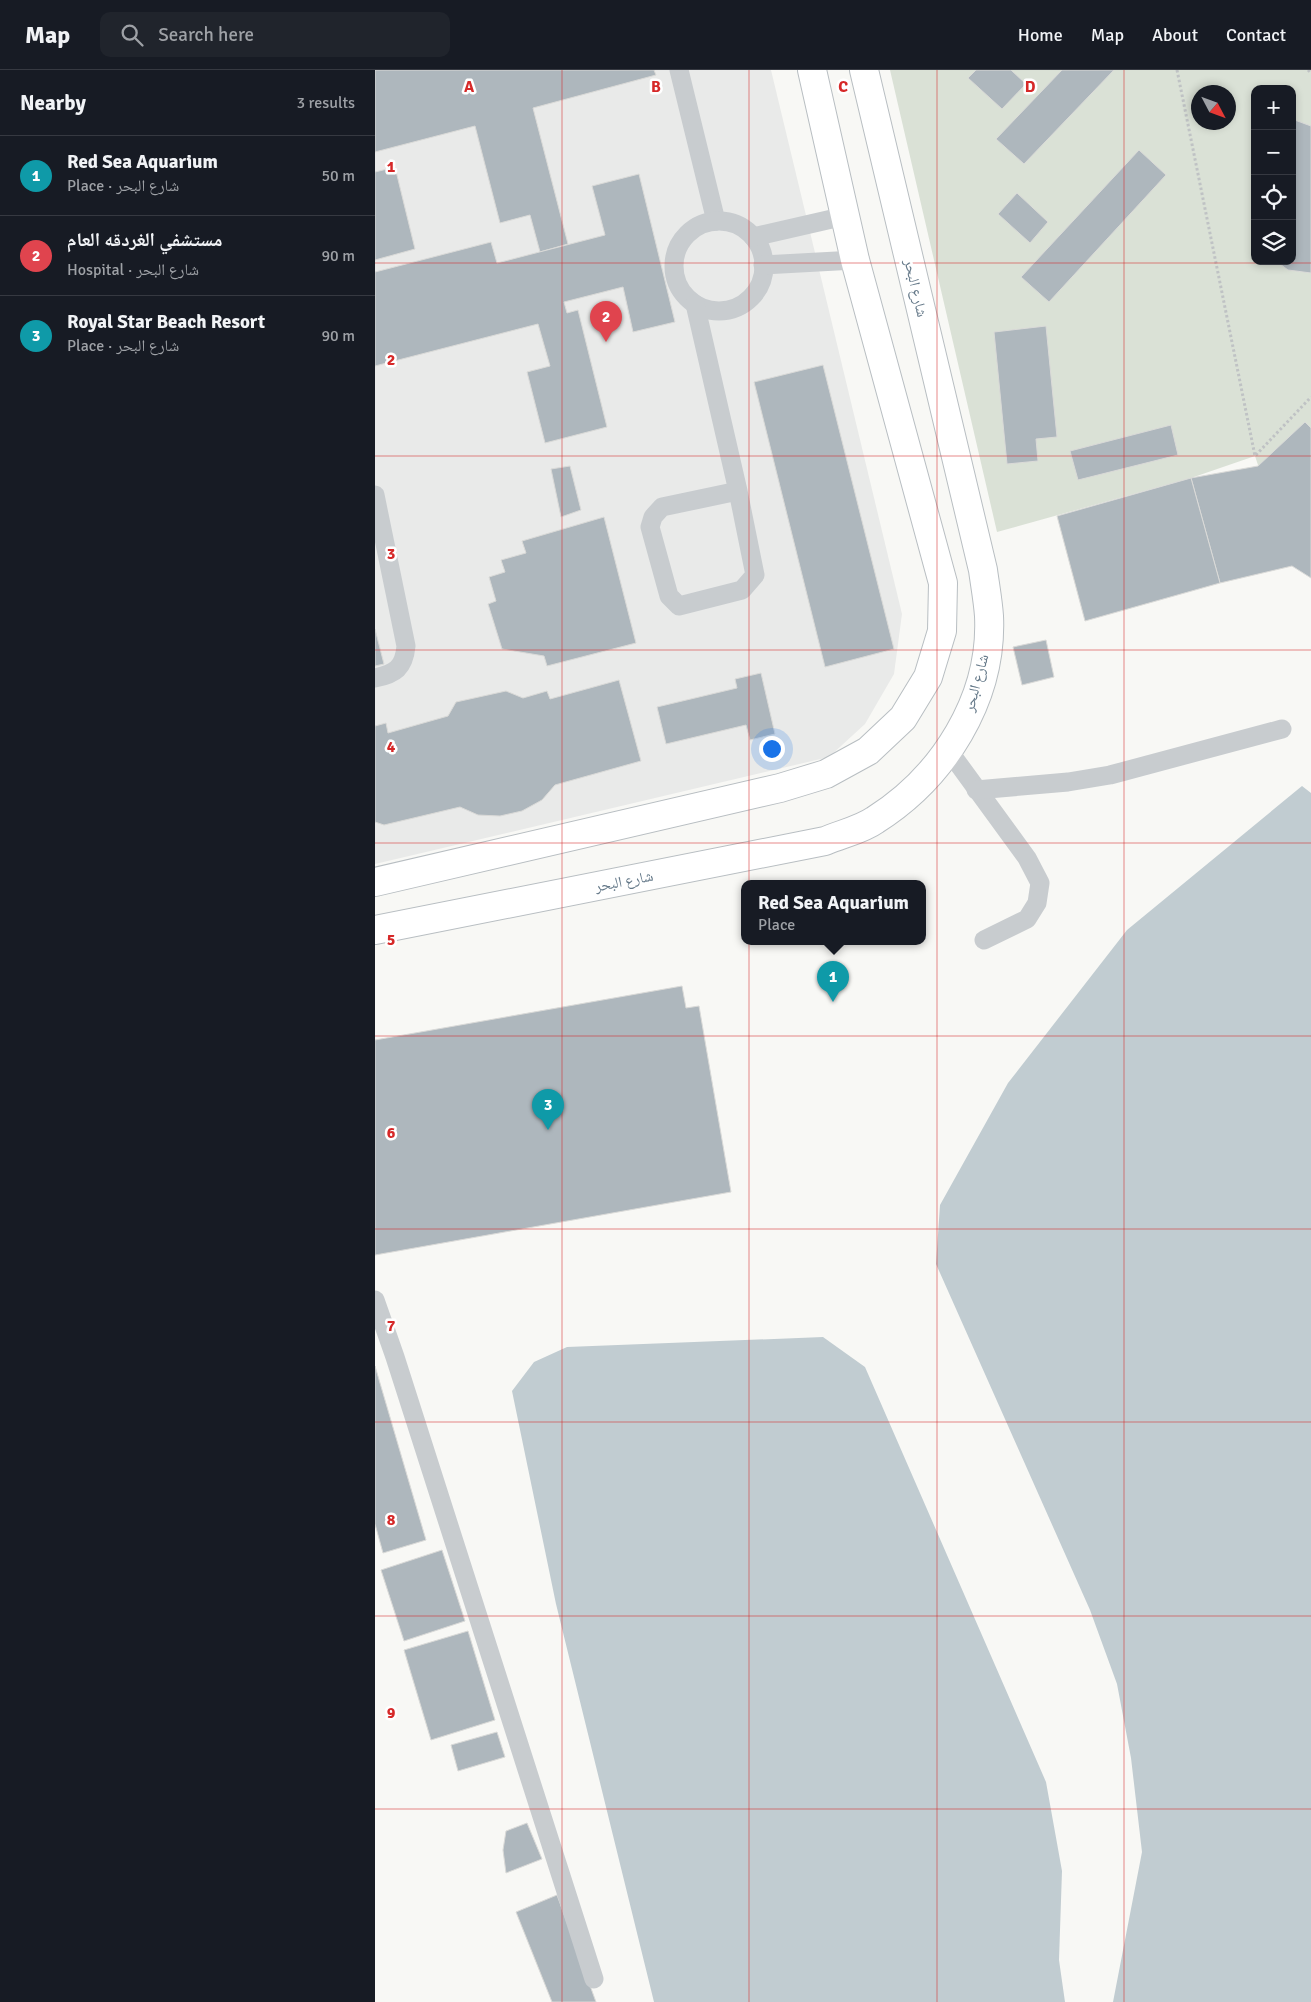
<!DOCTYPE html>
<html lang="en">
<head>
<meta charset="utf-8">
<style>
	body { margin:0; font-family:Signika,"Noto Naskh Arabic",sans-serif; background:#20242c; color:#f1f3f6 }
	.controls { position:absolute; right:15px; top:15px; display:grid; overflow:hidden; border-radius:10px; box-shadow:0 2px 8px #0003 }
	.controls button { width:45px; height:45px; display:grid; place-items:center; padding:0; border:0; border-bottom:1px solid #363941; background:#171b24; color:#f1f3f6; font:25px sans-serif }
	.compass { position:absolute; left:816px; top:15px; width:45px; height:45px; border-radius:50%; background:#171b24; box-shadow:0 2px 8px #0003; rotate:131deg }
	.you { position:absolute; left:396px; top:678px; width:18px; height:18px; margin:-12px; border:4px solid #fff; border-radius:50%; background:#1a73e8; box-shadow:0 0 0 8px #1a73e833 }
	.badge { display:grid; place-items:center; width:32px; height:32px; border-radius:50%; background:#f1501d; color:#fff; font-size:16px; font-weight:700 }
	.pin { position:absolute; translate:-50% -41px; filter:drop-shadow(0 1px 2px #0008) }
	.pin::after { content:''; position:absolute; top:26px; width:18px; height:15px; background:inherit; clip-path:polygon(0 0,100% 0,50% 100%) }
	.popup { position:absolute; left:366px; top:810px; width:185px; height:65px; box-sizing:border-box; display:grid; place-content:center; border-radius:10px; background:#171b24; filter:drop-shadow(0 1px 4px #0005); font-size:16px; white-space:nowrap; color:#9ea1a6 }
	.popup b { font-size:19px; color:#f1f3f6 }
	.popup::after { content:''; position:absolute; left:50%; top:100%; margin-left:-10px; border:10px solid transparent; border-top-color:#171b24 }
	.list { margin:0; padding:0; list-style:none }
	h2 { display:flex; justify-content:space-between; align-items:center; height:65px; margin:0; padding:0 20px; font-size:21px }
	h2 small { font-size:16px; font-weight:400; color:#9ea1a6 }
	.list li { display:grid; grid-template-columns:32px 1fr auto; gap:15px; align-items:center; box-sizing:border-box; height:80px; padding:0 20px; border-top:1px solid #363941 }
	.list b { display:block; font-size:19px; white-space:nowrap }
	.list p { margin:0; font-size:16px; white-space:nowrap; color:#9ea1a6 }
	.list em { font-size:16px; font-style:normal; color:#9ea1a6 }
	.icon { flex:none; width:28px; height:28px; fill:none; stroke:currentColor; stroke-width:2; stroke-linecap:round; stroke-linejoin:round }
	.map { position:relative; flex:none; width:936px; height:1932px; overflow:hidden }
	header { display:flex; align-items:center; gap:30px; box-sizing:border-box; height:70px; padding:0 25px; background:#171b24; border-bottom:1px solid #363941 }
	header strong { font-size:24px }
	nav { display:flex; gap:28px; margin-inline-start:auto; font-size:18px }
	.search { width:350px; height:45px; background:#20242c; display:flex; align-items:center; gap:12px; box-sizing:border-box; padding:0 18px; border-radius:10px; color:#9ea1a6; font-size:19px }
	main { display:flex }
	aside { flex:1; background:#171b24 }
	.map>svg:first-child { display:block }
	.built { fill:#e9eae9 }
	.green { fill:#dae1d6; fill-rule:evenodd }
	.water { fill:#c1ccd1 }
	.building { fill:#aeb7bd; stroke:#dadad8 }
	.lines { fill:none; stroke-linecap:round; stroke-linejoin:round }
	.secondary-casing { stroke:#b8bec2; stroke-width:30 }
	.path { stroke:#bfc2c4; stroke-width:3; stroke-dasharray:2.5 2.5; stroke-linecap:butt }
	.lane { stroke:#c8cccf; stroke-width:19 }
	.secondary { stroke:#fff; stroke-width:28 }
	.grid { fill:none; stroke:#d62828; stroke-width:1; stroke-opacity:0.55 }
	.labels { text-anchor:middle; dominant-baseline:central; stroke-width:5; stroke-linejoin:round; paint-order:stroke }
	.street-label { font-size:15px; fill:#657989; stroke:#fff }
	.grid-label { font-size:16px; text-anchor:middle; font-weight:bold; fill:#d62828; stroke:#fff; stroke-width:5; stroke-linejoin:round; paint-order:stroke }
</style>
</head>
<body>
<header>
<strong>Map</strong>
<div class="search"><svg class="icon" aria-label="search" viewBox="0 0 24 24"><circle cx="10" cy="10" r="6"/><path d="M15 15l6 6"/></svg>Search here</div>
<nav><a>Home</a><a>Map</a><a>About</a><a>Contact</a></nav>
</header>
<main>
<aside>
<h2>Nearby<small>3 results</small></h2>
<ul class="list">
<li><span class="badge" style="background:#0f9aa8">1</span><div><b>Red Sea Aquarium</b><p>Place · شارع البحر</p></div><em>50 m</em></li>
<li><span class="badge" style="background:#e0444e">2</span><div><b>مستشفي الغردقه العام</b><p>Hospital · شارع البحر</p></div><em>90 m</em></li>
<li><span class="badge" style="background:#0f9aa8">3</span><div><b>Royal Star Beach Resort</b><p>Place · شارع البحر</p></div><em>90 m</em></li>
</ul>
</aside>
<div class="map">
<svg width="936" height="1932" viewBox="0 0 936 1932">
	<rect width="100%" height="100%" fill="#f8f8f5"/>
	<polygon class="built" points="0,0 396,0 527,544 519,604 490,654 454,687 0,794"/>
	<path class="green" d="M515 0H936V447L911 479 880 386 816 408 622 462ZM880 19H917V191H880ZM824 22H854V52H824Z"/>
	<g class="water">
		<polygon points="927,716 936,723 936,1932 738,1932 767,1782 756,1688 742,1614 715,1540 561,1194 565,1135 633,1013 752,860"/>
		<polygon points="448,1267 490,1297 671,1712 687,1801 684,1890 690,1932 279,1932 181,1534 137,1321 159,1292 192,1277"/>
	</g>
	<g class="building">
		<polygon points="0,0 279,0 281,5 158,38 193,174 165,182 155,145 125,153 100,56 0,82"/>
		<polygon points="601,0 636,0 651,14 627,39 593,8"/>
		<polygon points="687,0 739,0 649,94 621,69"/>
		<polygon points="917,49 936,56 936,203 913,200 901,191 917,191"/>
		<polygon points="764,80 791,105 674,232 646,207"/>
		<polygon points="20,97 40,179 0,190 0,102"/>
		<polygon points="264,104 300,252 258,262 248,217 189,232 192,243 203,240 232,357 170,373 152,302 175,296 163,254 0,296 0,202 116,172 122,193 230,165 217,116"/>
		<polygon points="880,109 880,168 876,115"/>
		<polygon points="642,123 673,152 655,173 623,144"/>
		<polygon points="671,256 682,367 661,369 663,391 632,394 619,262"/>
		<polygon points="448,295 519,579 450,597 379,312"/>
		<polygon points="930,352 936,358 936,508 917,496 845,513 816,408 883,396"/>
		<polygon points="796,355 803,385 703,410 695,381"/>
		<polygon points="195,396 206,440 186,447 176,399"/>
		<polygon points="816,408 845,513 710,551 682,446"/>
		<polygon points="229,447 261,573 172,596 169,586 127,579 113,534 121,531 114,507 130,502 126,490 151,483 147,471"/>
		<polygon points="0,559 9,594 0,596"/>
		<polygon points="671,570 679,607 647,615 638,577"/>
		<polygon points="386,603 400,664 375,670 371,655 291,674 282,637 362,618 360,609"/>
		<polygon points="244,610 266,691 180,715 167,730 147,741 125,746 103,745 85,737 9,755 0,752 0,656 11,653 13,663 73,646 81,632 131,621 148,628 172,621 175,629"/>
		<polygon points="307,916 311,938 324,936 356,1122 0,1185 0,970"/>
		<polygon points="0,1296 51,1470 8,1483 0,1454"/>
		<polygon points="67,1480 90,1551 29,1571 6,1500"/>
		<polygon points="93,1561 120,1650 56,1670 29,1580"/>
		<polygon points="122,1662 130,1687 83,1701 76,1675"/>
		<polygon points="152,1753 167,1789 131,1803 128,1780 131,1761"/>
		<polygon points="182,1825 221,1932 177,1932 141,1842"/>
	</g>
	<g class="lines">
		<defs>
			<g id="secondary">
				<polyline points="0,812 405,718 451,704 493,681 528,648 553,607 567,561 568,513 480,190 437,0"/>
				<path d="M0 860 450 771C466 764 486 760 500 750 568 707 618 629 614 546 613 531 610 515 608 500L489 0"/>
			</g>
		</defs>
		<use href="#secondary" class="secondary-casing"/>
		<g class="path">
			<polyline points="802,0 880,386 936,327"/>
			<polyline points="933,0 936,3"/>
		</g>
		<g class="lane">
			<polyline points="304,0 341,151"/>
			<circle cx="344" cy="196" r="45"/>
			<polyline points="378,167 470,146"/>
			<polyline points="388,195 480,190"/>
			<polyline points="320,234 363,421 380,505 367,520 304,536 294,526 275,457 278,447 287,437 363,421"/>
			<path d="M0 425 31 576C29 598 20 604 0 608"/>
			<polyline points="574,681 652,788 665,813 662,833 652,849 609,870"/>
			<polyline points="601,720 693,712 735,705 907,659"/>
			<polyline points="0,1230 20,1287 219,1909"/>
		</g>
		<use href="#secondary" class="secondary"/>
	</g>
	<path class="grid" d="M187 0V1932M374 0V1932M562 0V1932M749 0V1932M0 193H936M0 386H936M0 580H936M0 773H936M0 966H936M0 1159H936M0 1352H936M0 1546H936M0 1739H936"/>
	<g class="labels">
		<g class="street-label">
			<text transform="translate(541 218) rotate(77)">شارع البحر</text>
			<text transform="translate(601 613) rotate(-75)">شارع البحر</text>
			<text transform="translate(249 811) rotate(-11)">شارع البحر</text>
		</g>
	</g>
	<g class="grid-label">
		<text x="94" y="22">A</text>
		<text x="281" y="22">B</text>
		<text x="468" y="22">C</text>
		<text x="655" y="22">D</text>
		<text x="16" y="102">1</text>
		<text x="16" y="295">2</text>
		<text x="16" y="489">3</text>
		<text x="16" y="682">4</text>
		<text x="16" y="875">5</text>
		<text x="16" y="1068">6</text>
		<text x="16" y="1261">7</text>
		<text x="16" y="1455">8</text>
		<text x="16" y="1648">9</text>
	</g>
</svg>
<div class="controls">
<button>+</button>
<button>−</button>
<button><svg class="icon" aria-label="locate" viewBox="0 0 24 24"><circle cx="12" cy="12" r="6"/><path d="M12 2v4M12 18v4M2 12h4M18 12h4"/></svg></button>
<button><svg class="icon" aria-label="layers" viewBox="0 0 24 24"><path d="M12 4l9 5-9 5-9-5zM3 14l9 5 9-5"/></svg></button>
</div>
<svg class="compass" viewBox="-18 -18 36 36"><path d="M0-13l5 13h-10z" fill="#e53935"/><path d="M0 13l5-13h-10z" fill="#9ea1a6"/></svg>
<div class="you"></div>
<div class="pin badge" style="left:458px;top:932px;background:#0f9aa8">1</div>
<div class="popup"><b>Red Sea Aquarium</b>Place</div>
<div class="pin badge" style="left:231px;top:272px;background:#e0444e">2</div>
<div class="pin badge" style="left:173px;top:1060px;background:#0f9aa8">3</div>
</div>
</main>
</body>
</html>
